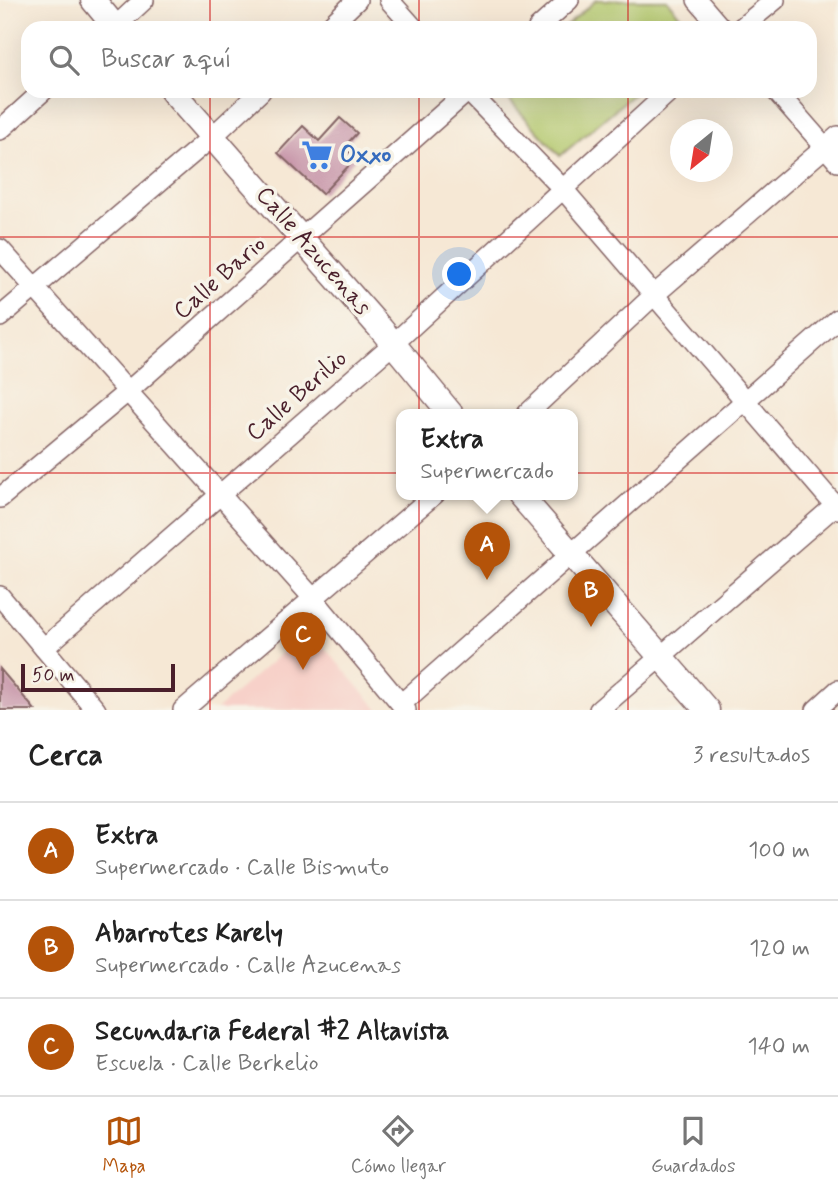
<!DOCTYPE html>
<html lang="es">
<head>
<meta charset="utf-8">
<style>
	body { margin:0; font-family:Mynerve,sans-serif; background:#f6f6f6; color:#222 }
	.compass { position:absolute; left:670px; top:119px; width:63px; height:63px; border-radius:50%; background:#fff; box-shadow:0 7px 28px #0002; rotate:210deg }
	.scale { position:absolute; left:21px; bottom:18px; width:154px; box-sizing:border-box; padding-left:7px; border:4px solid #4a1f2b; border-top:0; font-size:19px; line-height:24px; white-space:nowrap; color:#4a1f2b; -webkit-text-stroke:5px #f7f3e8; paint-order:stroke }
	.you { position:absolute; left:460px; top:275px; width:24px; height:24px; margin:-18px; border:5px solid #fff; border-radius:50%; background:#1a73e8; box-shadow:0 0 0 10px #1a73e833 }
	.badge { display:grid; place-items:center; width:46px; height:46px; border-radius:50%; background:#b45309; color:#fff; font-size:23px; font-weight:700 }
	.pin { position:absolute; translate:-50% -58px; filter:drop-shadow(0 2px 4px #0008) }
	.pin::after { content:''; position:absolute; top:37px; width:24px; height:21px; background:inherit; clip-path:polygon(0 0,100% 0,50% 100%) }
	.popup { position:absolute; left:396px; top:409px; width:182px; height:91px; box-sizing:border-box; display:grid; place-content:center; border-radius:14px; background:#fff; filter:drop-shadow(0 2px 5px #0005); font-size:23px; white-space:nowrap; color:#767676 }
	.popup b { font-size:26px; color:#222 }
	.popup::after { content:''; position:absolute; left:50%; top:100%; margin-left:-14px; border:14px solid transparent; border-top-color:#fff }
	.list { margin:0; padding:0; list-style:none }
	h2 { display:flex; justify-content:space-between; align-items:center; height:91px; margin:0; padding:0 28px; font-size:30px }
	h2 small { font-size:23px; font-weight:400; color:#767676 }
	.list li { display:grid; grid-template-columns:46px 1fr auto; gap:21px; align-items:center; box-sizing:border-box; height:98px; padding:0 28px; border-top:2px solid #e0e0e0 }
	.list b { display:block; font-size:26px; white-space:nowrap }
	.list p { margin:0; font-size:23px; white-space:nowrap; color:#767676 }
	.list em { font-size:23px; font-style:normal; color:#767676 }
	.icon { flex:none; width:38px; height:38px; fill:none; stroke:currentColor; stroke-width:2; stroke-linecap:round; stroke-linejoin:round }
	.map { position:relative; flex:none; width:838px; height:710px; overflow:hidden }
	.search { position:absolute; background:#fff; box-shadow:0 7px 28px #0002; left:21px; right:21px; top:21px; height:77px; display:flex; align-items:center; gap:18px; box-sizing:border-box; padding:0 24px; border-radius:21px; color:#767676; font-size:26px }
	.sheet { height:385px; background:#fff }
	nav { display:flex; justify-content:space-around; align-items:center; box-sizing:border-box; height:98px; border-top:2px solid #e0e0e0; background:#fff; font-size:19px; color:#767676 }
	nav a { display:grid; justify-items:center; gap:4px }
	nav .on { color:#b45309 }
	.map>svg:first-child { display:block }
	.built { fill:#f7d1c9 }
	.green { fill:#b2c76c; stroke:#7e734c; stroke-width:2 }
	.building { fill:#c897aa }
	.lines { fill:none; stroke-linecap:round; stroke-linejoin:round }
	.minor-casing { stroke:#866566; stroke-width:22 }
	.tertiary-casing { stroke:#866566; stroke-width:27 }
	.minor { stroke:#fff; stroke-width:19 }
	.tertiary { stroke:#fff; stroke-width:24 }
	.grid { fill:none; stroke:#d62828; stroke-width:2; stroke-opacity:0.55 }
	.labels { text-anchor:middle; dominant-baseline:central; stroke-width:7; stroke-linejoin:round; paint-order:stroke }
	.shop-label { font-size:24px; font-weight:bold; fill:#366cbe; stroke:#f7f3e8; text-anchor:start }
	.street-label { font-size:24px; fill:#4a1f2b; stroke:#f7f3e8 }
</style>
</head>
<body>
<div class="map">
<svg width="838" height="710" viewBox="0 0 838 710">
	<rect width="100%" height="100%" fill="#f7f3e8"/>
	<filter id="ink" filterUnits="userSpaceOnUse"><feTurbulence type="fractalNoise" baseFrequency=".0143" numOctaves="2"/><feDisplacementMap in="SourceGraphic" scale="14" xChannelSelector="R" yChannelSelector="G"/><feConvolveMatrix kernelMatrix="1 2 1 2 8 2 1 2 1" color-interpolation-filters="sRGB"/></filter>
	<filter id="wash" filterUnits="userSpaceOnUse"><feTurbulence type="fractalNoise" baseFrequency=".00686" numOctaves="4" result="noise"/><feDisplacementMap in="SourceGraphic" scale="28" xChannelSelector="R" yChannelSelector="G"/><feGaussianBlur stdDeviation="1.57" result="paint"/><feColorMatrix in="noise" values="0 0 0 0 0 0 0 0 0 0 0 0 0 0 0 0 0 1.4 0 .05"/><feComposite in="paint" operator="in"/></filter>
	<g filter="url(#wash)">
		<rect width="100%" height="100%" fill="#f6e8d5"/>
		<polygon class="built" points="308,629 379,710 216,710 308,630"/>
		<g class="green">
			<polygon points="596,0 667,0 690,28 564,28"/>
			<polygon points="501,91 637,91 560,156"/>
		</g>
		<g id="blocks">
			<g class="building">
				<polygon points="340,118 357,133 344,147 356,158 322,194 278,153 303,126 319,141"/>
				<polygon points="0,669 35,710 0,710"/>
			</g>
		</g>
	</g>
	<g filter="url(#ink)">
		<use href="#blocks" fill-opacity="0" stroke="#866566" stroke-width="2"/>
		<g class="lines">
			<defs>
				<g id="minor">
					<polyline points="389,0 414,28"/>
					<polyline points="697,0 721,28"/>
					<polyline points="114,28 144,0"/>
					<polyline points="328,28 357,0"/>
					<polyline points="538,28 569,0"/>
					<polyline points="741,28 775,0"/>
					<polyline points="468,91 563,189 838,509"/>
					<polyline points="776,91 838,162"/>
					<polyline points="0,130 43,91"/>
					<polyline points="0,249 312,597 406,710"/>
					<polyline points="0,317 212,137 261,91"/>
					<polyline points="527,414 653,296 838,136"/>
					<polyline points="0,498 126,393 468,91"/>
					<polyline points="0,596 96,710"/>
					<polyline points="44,648 393,344 670,91"/>
					<polyline points="401,704 838,319"/>
					<polyline points="183,710 435,494"/>
					<polyline points="599,710 838,503"/>
					<polyline points="816,710 838,690"/>
				</g>
				<g id="tertiary">
					<polyline points="93,0 116,28"/>
					<polyline points="172,91 381,329 451,414"/>
					<polyline points="519,494 707,710"/>
				</g>
			</defs>
			<use href="#minor" class="minor-casing"/>
			<use href="#tertiary" class="tertiary-casing"/>
			<use href="#minor" class="minor"/>
			<use href="#tertiary" class="tertiary"/>
		</g>
	</g>
	<path class="grid" d="M210 0V28M419 0V28M628 0V28M210 91V710M419 91V710M628 91V710M0 237H838M0 473H838"/>
	<defs>
		<symbol id="supermarket-bare" viewBox="-9 -9 18 18"><path d="M-6-5.5h2.5l.6 2H6L4.5 2H-2.5L-4.4-4H-6ZM-1.5 3.2a1.3 1.3 0 1 0 .1 0ZM3 3.2a1.3 1.3 0 1 0 .1 0Z" fill="#3f7fe0" stroke="#f7f3e8" stroke-width="2.5" paint-order="stroke"/></symbol>
	</defs>
	<g fill-rule="evenodd">
		<use href="#supermarket-bare" x="295" y="133" width="44" height="44"/>
	</g>
	<g class="labels">
		<g class="shop-label">
			<text x="340" y="155">Oxxo</text>
		</g>
		<g class="street-label">
			<text transform="translate(313 251) rotate(49)">Calle Azucenas</text>
			<text transform="translate(220 278) rotate(-41)">Calle Bario</text>
			<text transform="translate(297 396) rotate(-41)">Calle Berilio</text>
		</g>
	</g>
</svg>
<svg class="compass" viewBox="-18 -18 36 36"><path d="M0-13l5 13h-10z" fill="#e53935"/><path d="M0 13l5-13h-10z" fill="#767676"/></svg>
<div class="scale">50 m</div>
<div class="you"></div>
<div class="pin badge" style="left:487px;top:580px">A</div>
<div class="popup"><b>Extra</b>Supermercado</div>
<div class="pin badge" style="left:591px;top:627px">B</div>
<div class="pin badge" style="left:303px;top:670px">C</div>
<div class="search"><svg class="icon" aria-label="search" viewBox="0 0 24 24"><circle cx="10" cy="10" r="6"/><path d="M15 15l6 6"/></svg>Buscar aquí</div>
</div>
<section class="sheet">
<h2>Cerca<small>3 resultados</small></h2>
<ul class="list">
<li><span class="badge">A</span><div><b>Extra</b><p>Supermercado · Calle Bismuto</p></div><em>100 m</em></li>
<li><span class="badge">B</span><div><b>Abarrotes Karely</b><p>Supermercado · Calle Azucenas</p></div><em>120 m</em></li>
<li><span class="badge">C</span><div><b>Secundaria Federal #2 Altavista</b><p>Escuela · Calle Berkelio</p></div><em>140 m</em></li>
</ul>
</section>
<nav>
<a class="on"><svg class="icon" aria-label="map" viewBox="0 0 24 24"><path d="M3 6l6-2 6 2 6-2v14l-6 2-6-2-6 2zM9 4v14M15 6v14"/></svg>Mapa</a>
<a><svg class="icon" aria-label="directions" viewBox="0 0 24 24"><path d="M12 3l9 9-9 9-9-9zM9 14v-3h6M13 9l2 2-2 2"/></svg>Cómo llegar</a>
<a><svg class="icon" aria-label="saved" viewBox="0 0 24 24"><path d="M7 4h10v16l-5-4-5 4z"/></svg>Guardados</a>
</nav>
</body>
</html>
